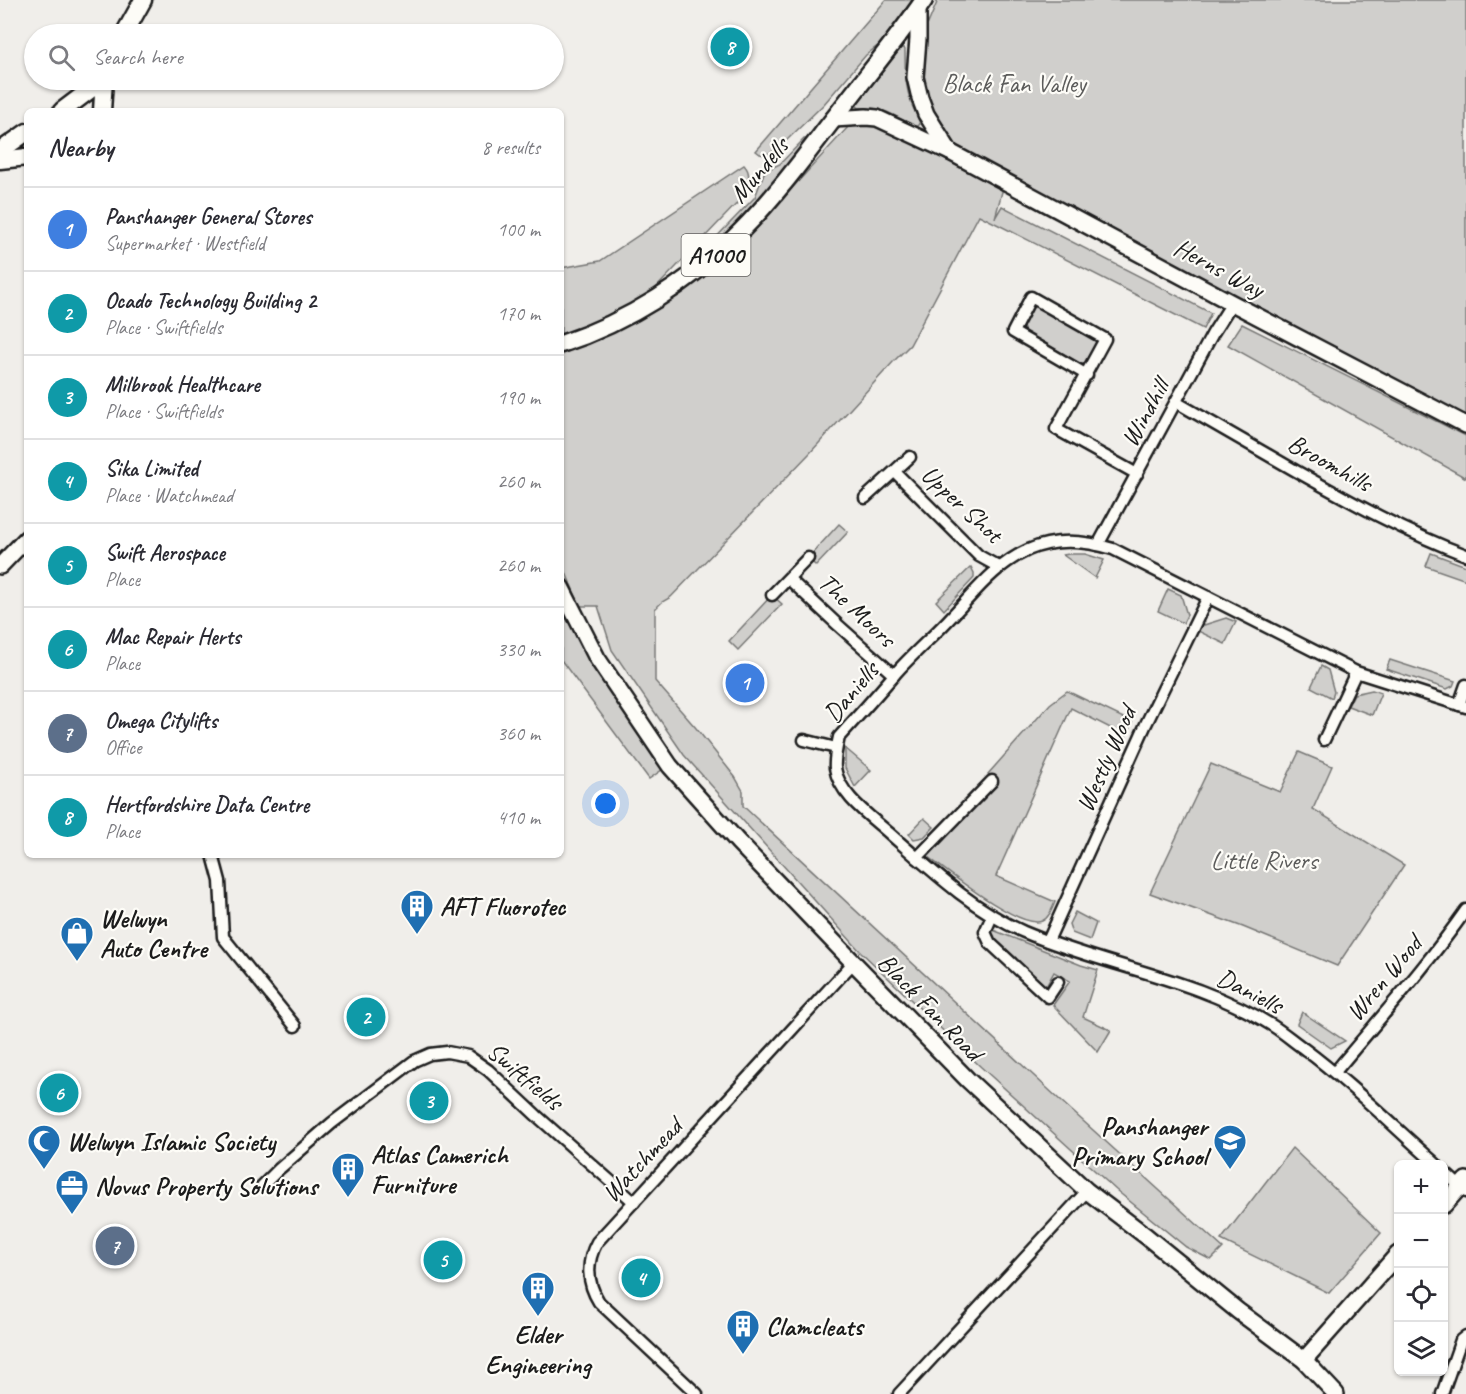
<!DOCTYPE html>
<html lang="en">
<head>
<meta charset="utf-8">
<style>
	body { margin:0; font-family:Caveat,sans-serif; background:#f2f2f3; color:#2b2b33 }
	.controls { position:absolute; right:18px; bottom:18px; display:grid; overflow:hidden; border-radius:9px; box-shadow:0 2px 4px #0004 }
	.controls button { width:54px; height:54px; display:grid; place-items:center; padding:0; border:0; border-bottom:2px solid #e1e1e2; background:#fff; color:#2b2b33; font:30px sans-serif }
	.you { position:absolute; left:606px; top:804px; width:21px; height:21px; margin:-15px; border:4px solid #fff; border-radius:50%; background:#1a73e8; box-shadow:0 0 0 9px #1a73e833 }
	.badge { display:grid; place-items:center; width:39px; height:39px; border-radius:50%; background:#0f766e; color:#fff; font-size:20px; font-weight:700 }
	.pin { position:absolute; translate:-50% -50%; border:3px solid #fff; box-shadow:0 2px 6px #0006 }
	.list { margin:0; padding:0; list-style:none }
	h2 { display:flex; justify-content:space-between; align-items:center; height:78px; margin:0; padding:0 24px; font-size:26px }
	h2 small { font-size:20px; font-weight:400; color:#7c7c81 }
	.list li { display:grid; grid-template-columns:39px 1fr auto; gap:18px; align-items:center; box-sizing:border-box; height:84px; padding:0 24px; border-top:2px solid #e1e1e2 }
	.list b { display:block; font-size:22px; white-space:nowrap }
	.list p { margin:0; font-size:20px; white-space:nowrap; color:#7c7c81 }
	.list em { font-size:20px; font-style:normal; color:#7c7c81 }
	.icon { flex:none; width:33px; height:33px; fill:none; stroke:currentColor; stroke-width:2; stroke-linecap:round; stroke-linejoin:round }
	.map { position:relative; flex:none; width:1466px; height:1394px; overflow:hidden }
	.search { position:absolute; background:#fff; box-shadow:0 2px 4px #0004; left:24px; top:24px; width:540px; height:66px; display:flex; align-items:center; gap:15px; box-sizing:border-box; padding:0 21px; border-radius:33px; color:#7c7c81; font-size:22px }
	.panel { position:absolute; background:#fff; box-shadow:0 2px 4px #0004; left:24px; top:108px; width:540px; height:750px; border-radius:9px }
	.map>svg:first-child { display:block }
	.green { fill:#d0cfcc; stroke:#767674; stroke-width:1.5 }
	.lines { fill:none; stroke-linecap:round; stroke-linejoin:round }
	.street-casing { stroke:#1c1c1c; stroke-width:15 }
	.secondary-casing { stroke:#1c1c1c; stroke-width:20 }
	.primary-casing { stroke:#1c1c1c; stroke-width:21 }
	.street { stroke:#fdfcf7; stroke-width:10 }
	.secondary { stroke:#fdfcf7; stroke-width:15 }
	.primary { stroke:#fdfcf7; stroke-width:16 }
	.labels { text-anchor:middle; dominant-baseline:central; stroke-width:4.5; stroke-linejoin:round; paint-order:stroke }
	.shield { fill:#fdfcf7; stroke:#605f5e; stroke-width:1.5 }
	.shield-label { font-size:24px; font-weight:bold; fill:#1c1c1c }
	.park-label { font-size:26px; fill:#5b5b5a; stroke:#fdfcf7 }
	.street-label { font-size:26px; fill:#1c1c1c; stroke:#fdfcf7 }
	.poi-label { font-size:26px; font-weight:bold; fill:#1c1c1c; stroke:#fdfcf7; text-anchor:start }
</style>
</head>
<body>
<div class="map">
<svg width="1466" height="1394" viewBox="0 0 1466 1394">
	<rect width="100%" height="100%" fill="#f0eeea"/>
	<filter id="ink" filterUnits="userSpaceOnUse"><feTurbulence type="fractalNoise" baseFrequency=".0167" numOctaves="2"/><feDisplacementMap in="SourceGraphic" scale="12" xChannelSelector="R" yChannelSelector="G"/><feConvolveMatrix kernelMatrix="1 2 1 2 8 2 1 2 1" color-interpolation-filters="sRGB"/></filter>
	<g filter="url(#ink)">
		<g class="green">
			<polygon points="886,0 917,0 889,37 866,55 824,104 787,140 772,152 765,155 760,154 756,151"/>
			<polygon points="938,0 1466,0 1466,417 1236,297 957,146 945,132 934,117 920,74 922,38"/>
			<path d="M901 48H904L905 50C905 69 905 87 912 105 915 112 918 118 920 124L918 126H914C895 116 882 106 859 108L856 105Z"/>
			<polygon points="857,122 870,122 1003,188 995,218 1002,206 1211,313 1203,329 979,215 910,345 894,361 809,454 671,597 662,602 655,609 655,681 696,728 735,777 743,791 743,806 1061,1101 1223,1248 1211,1260 1186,1247 1116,1190 981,1067 860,951 684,755 612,650 598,606 580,606 561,561 561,354 629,323 762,221 848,127"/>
			<polygon points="804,139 806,139 807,141 761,200 706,253 703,253 703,251 755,197 764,173 769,169 780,164"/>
			<path d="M744 165C752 173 748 184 746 194L654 290 632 304 597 322 561 335V268L600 261Z"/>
			<polygon points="1038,306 1095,337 1097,344 1087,362 1081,364 1025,332 1022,324 1031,307"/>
			<polygon points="1242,324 1466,436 1466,478 1228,345"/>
			<polygon points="839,524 848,532 816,566 808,558"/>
			<polygon points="1431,553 1466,566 1466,580 1426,566"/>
			<polygon points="1069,554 1085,554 1104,560 1095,578 1063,555"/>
			<polygon points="971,567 974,573 974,578 944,610 936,601"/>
			<polygon points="1168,589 1181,595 1187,615 1183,623 1158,611"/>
			<polygon points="772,595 782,604 738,650 729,641"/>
			<polygon points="561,609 617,702 666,767 649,779 561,660"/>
			<polygon points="1226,618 1236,622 1225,644 1198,631 1201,626"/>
			<polygon points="1390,660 1455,681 1453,686 1447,689 1386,669"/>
			<polygon points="1321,666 1328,670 1334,692 1332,698 1311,687"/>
			<polygon points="1372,690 1381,693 1372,715 1348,706 1354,694"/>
			<path d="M1067 691 1132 722 1126 736 1071 708 996 876 1055 902C1052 909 1049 918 1042 921 1020 930 947 871 928 857L997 781 988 774 1050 704Z"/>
			<polygon points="845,748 871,770 855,787 845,768"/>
			<polygon points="1299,752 1332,766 1313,809 1404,865 1337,966 1243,927 1150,893 1211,764 1280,792"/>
			<polygon points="924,818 934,827 924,837 914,839 909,834"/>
			<polygon points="1075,912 1096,923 1090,940 1072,933 1069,924"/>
			<polygon points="993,930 1081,965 1098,970 1083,1017 1111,1030 1098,1052 1053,1005 1070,981 1054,972 1043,992 995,944 990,932"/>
			<polygon points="1302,1012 1345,1041 1331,1048 1297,1024"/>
			<polygon points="1292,1148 1381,1233 1329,1293 1221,1240"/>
		</g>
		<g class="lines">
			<defs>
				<g id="street">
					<polyline points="1087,375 1013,332 1031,297 1105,339 1056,429 1137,474"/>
					<path d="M1176 402C1216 425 1256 448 1296 471 1351 502 1407 533 1466 555"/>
					<polyline points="895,472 979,556 999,567"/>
					<polyline points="865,498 910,457"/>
					<polyline points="1098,545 1213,333 1232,303"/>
					<polyline points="789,579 838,625 894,675"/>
					<polyline points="772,595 808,558"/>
					<polyline points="1459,705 1466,685"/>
					<polyline points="804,740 836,748"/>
					<polyline points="1324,740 1356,672"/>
					<polyline points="213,855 220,881 223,937 295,1026"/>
					<polyline points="917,858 992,781"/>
					<polyline points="992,916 985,932 990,943 1048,997 1058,982"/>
					<polyline points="1048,941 1146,724 1208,597"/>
					<path d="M1335 1072C1379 1019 1426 967 1466 910"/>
					<path d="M1436 1164C1392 1125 1350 1083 1303 1048 1293 1041 1284 1033 1273 1026 1197 978 1106 967 1024 932 972 909 931 870 889 833 870 816 839 795 835 768 834 758 837 746 839 737 858 716 876 696 894 675 912 654 934 636 952 616 976 591 995 565 1028 550 1055 538 1084 540 1113 549L1356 672 1466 707"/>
					<polyline points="1444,1172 1466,1192"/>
					<polyline points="262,1186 279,1169 332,1123 414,1061 430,1054 447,1052 468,1056 488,1070 537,1116 634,1202"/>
					<path d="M697 1394 599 1302C587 1283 586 1262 597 1242L853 963"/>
					<polyline points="899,1394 1087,1191"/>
					<polyline points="1442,1394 1461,1340 1466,1336"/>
				</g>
				<g id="secondary">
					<polyline points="918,10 918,39 915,77 920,98 926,114 950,152"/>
					<polyline points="833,119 866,117 877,118 950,152 1232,303 1466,425"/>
					<polyline points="0,566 27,538"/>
					<polyline points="561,587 597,658 670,766 738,842 853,962 968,1080 1087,1191 1146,1236 1238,1311 1304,1360 1336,1394"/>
					<polyline points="1444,1205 1466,1180"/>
					<polyline points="1304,1360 1398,1254"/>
				</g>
				<g id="primary">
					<polyline points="124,34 143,0"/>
					<polyline points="62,111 103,80"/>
					<polyline points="102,111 104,80"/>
					<polyline points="0,151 27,132"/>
					<polyline points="0,160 27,157"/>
					<path d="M561 344C628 322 691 282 741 231 777 195 807 153 839 112 867 75 898 38 924 0"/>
				</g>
			</defs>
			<use href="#street" class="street-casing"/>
			<use href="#secondary" class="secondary-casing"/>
			<use href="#primary" class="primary-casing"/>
			<use href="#street" class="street"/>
			<use href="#secondary" class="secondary"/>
			<use href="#primary" class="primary"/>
		</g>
	</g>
	<defs>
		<symbol id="building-pin" viewBox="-11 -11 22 30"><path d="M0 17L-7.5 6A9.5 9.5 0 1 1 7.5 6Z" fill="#1f6fb2" stroke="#fdfcf7"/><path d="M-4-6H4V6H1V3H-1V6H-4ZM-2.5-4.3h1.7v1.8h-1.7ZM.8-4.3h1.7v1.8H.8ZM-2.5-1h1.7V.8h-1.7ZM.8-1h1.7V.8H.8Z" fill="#fff"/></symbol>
		<symbol id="shop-pin" viewBox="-11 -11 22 30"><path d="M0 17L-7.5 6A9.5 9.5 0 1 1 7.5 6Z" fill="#1f6fb2" stroke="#fdfcf7"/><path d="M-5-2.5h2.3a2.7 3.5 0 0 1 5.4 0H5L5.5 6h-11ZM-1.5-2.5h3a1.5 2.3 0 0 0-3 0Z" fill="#fff"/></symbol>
		<symbol id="mosque-pin" viewBox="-11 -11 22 30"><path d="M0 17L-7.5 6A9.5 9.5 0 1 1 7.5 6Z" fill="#1f6fb2" stroke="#fdfcf7"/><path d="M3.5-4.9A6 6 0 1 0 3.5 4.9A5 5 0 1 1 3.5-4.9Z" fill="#fff"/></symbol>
		<symbol id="school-pin" viewBox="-11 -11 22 30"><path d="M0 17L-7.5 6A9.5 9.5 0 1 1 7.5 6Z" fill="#1f6fb2" stroke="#fdfcf7"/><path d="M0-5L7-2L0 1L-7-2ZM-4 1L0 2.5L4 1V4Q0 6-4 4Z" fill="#fff"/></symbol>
		<symbol id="office-pin" viewBox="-11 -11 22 30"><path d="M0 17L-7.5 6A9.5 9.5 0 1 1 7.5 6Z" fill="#1f6fb2" stroke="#fdfcf7"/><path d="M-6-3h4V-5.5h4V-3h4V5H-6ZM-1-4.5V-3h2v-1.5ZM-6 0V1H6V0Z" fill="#fff"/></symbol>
	</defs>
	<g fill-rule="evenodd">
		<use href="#building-pin" x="398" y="887" width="38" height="52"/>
		<use href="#shop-pin" x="58" y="914" width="38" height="52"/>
		<use href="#mosque-pin" x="25" y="1122" width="38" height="52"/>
		<use href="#school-pin" x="1211" y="1122" width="38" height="52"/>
		<use href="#building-pin" x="329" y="1150" width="38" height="52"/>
		<use href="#office-pin" x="53" y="1167" width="38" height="52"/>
		<use href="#building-pin" x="519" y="1269" width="38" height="52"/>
		<use href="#building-pin" x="724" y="1307" width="38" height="52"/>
	</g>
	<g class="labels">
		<rect class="shield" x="681.5" y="234" width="69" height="42" rx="4.5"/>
		<g class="shield-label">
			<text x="716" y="255">A1000</text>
		</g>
		<g class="park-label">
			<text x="1014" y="83">Black Fan Valley</text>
			<text x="1264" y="860">Little Rivers</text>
		</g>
		<g class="street-label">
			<text transform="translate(759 170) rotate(-50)">Mundells</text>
			<text transform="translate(1219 268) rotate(28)">Herns Way</text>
			<text transform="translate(1145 413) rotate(-61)">Windhill</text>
			<text transform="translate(1330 463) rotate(29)">Broomhills</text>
			<text transform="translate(962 504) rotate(43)">Upper Shot</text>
			<text transform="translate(857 610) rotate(43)">The Moors</text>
			<text transform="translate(851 692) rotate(-50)">Daniells</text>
			<text transform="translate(1106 759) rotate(-66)">Westly Wood</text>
			<text transform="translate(1384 978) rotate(-50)">Wren Wood</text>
			<text transform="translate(1250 991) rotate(27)">Daniells</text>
			<text transform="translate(930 1007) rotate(46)">Black Fan Road</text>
			<text transform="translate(525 1076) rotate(40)">Swiftfields</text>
			<text transform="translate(642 1160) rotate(-47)">Watchmead</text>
		</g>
		<g class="poi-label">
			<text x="440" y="906">AFT Fluorotec</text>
			<text x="100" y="918">Welwyn<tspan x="100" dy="30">Auto Centre</tspan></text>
			<text x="1207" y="1126" text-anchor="end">Panshanger<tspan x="1207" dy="30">Primary School</tspan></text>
			<text x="67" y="1141">Welwyn Islamic Society</text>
			<text x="371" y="1154">Atlas Camerich<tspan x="371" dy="30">Furniture</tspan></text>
			<text x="95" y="1186">Novus Property Solutions</text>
			<text x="766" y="1326">Clamcleats</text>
			<text x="538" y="1334" text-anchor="middle">Elder<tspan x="538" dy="30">Engineering</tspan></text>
		</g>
	</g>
</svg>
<div class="controls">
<button>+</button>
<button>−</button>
<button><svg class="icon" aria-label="locate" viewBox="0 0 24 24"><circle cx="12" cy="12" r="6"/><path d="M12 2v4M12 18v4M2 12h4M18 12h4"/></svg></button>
<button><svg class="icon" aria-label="layers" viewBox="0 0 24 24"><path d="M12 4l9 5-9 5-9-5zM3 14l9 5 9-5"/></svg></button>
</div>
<div class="you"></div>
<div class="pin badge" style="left:745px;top:683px;background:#3f7fe0">1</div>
<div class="pin badge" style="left:366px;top:1017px;background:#0f9aa8">2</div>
<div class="pin badge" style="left:429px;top:1101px;background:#0f9aa8">3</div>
<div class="pin badge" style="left:641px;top:1278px;background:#0f9aa8">4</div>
<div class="pin badge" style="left:443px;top:1260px;background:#0f9aa8">5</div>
<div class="pin badge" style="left:59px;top:1093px;background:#0f9aa8">6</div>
<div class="pin badge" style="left:115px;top:1246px;background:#5c6f8a">7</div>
<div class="pin badge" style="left:730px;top:47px;background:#0f9aa8">8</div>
<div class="search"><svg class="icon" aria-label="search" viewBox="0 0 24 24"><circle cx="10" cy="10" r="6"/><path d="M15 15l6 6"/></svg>Search here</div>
<section class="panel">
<h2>Nearby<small>8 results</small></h2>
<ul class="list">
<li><span class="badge" style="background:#3f7fe0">1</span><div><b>Panshanger General Stores</b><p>Supermarket · Westfield</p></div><em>100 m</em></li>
<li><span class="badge" style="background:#0f9aa8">2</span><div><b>Ocado Technology Building 2</b><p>Place · Swiftfields</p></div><em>170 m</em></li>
<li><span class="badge" style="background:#0f9aa8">3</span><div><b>Milbrook Healthcare</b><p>Place · Swiftfields</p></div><em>190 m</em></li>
<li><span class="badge" style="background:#0f9aa8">4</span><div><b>Sika Limited</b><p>Place · Watchmead</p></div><em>260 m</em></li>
<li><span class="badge" style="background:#0f9aa8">5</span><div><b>Swift Aerospace</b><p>Place</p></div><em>260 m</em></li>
<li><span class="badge" style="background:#0f9aa8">6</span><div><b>Mac Repair Herts</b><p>Place</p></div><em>330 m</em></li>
<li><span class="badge" style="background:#5c6f8a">7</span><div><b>Omega Citylifts</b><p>Office</p></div><em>360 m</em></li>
<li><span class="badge" style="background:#0f9aa8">8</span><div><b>Hertfordshire Data Centre</b><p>Place</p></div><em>410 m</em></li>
</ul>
</section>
</div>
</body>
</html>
